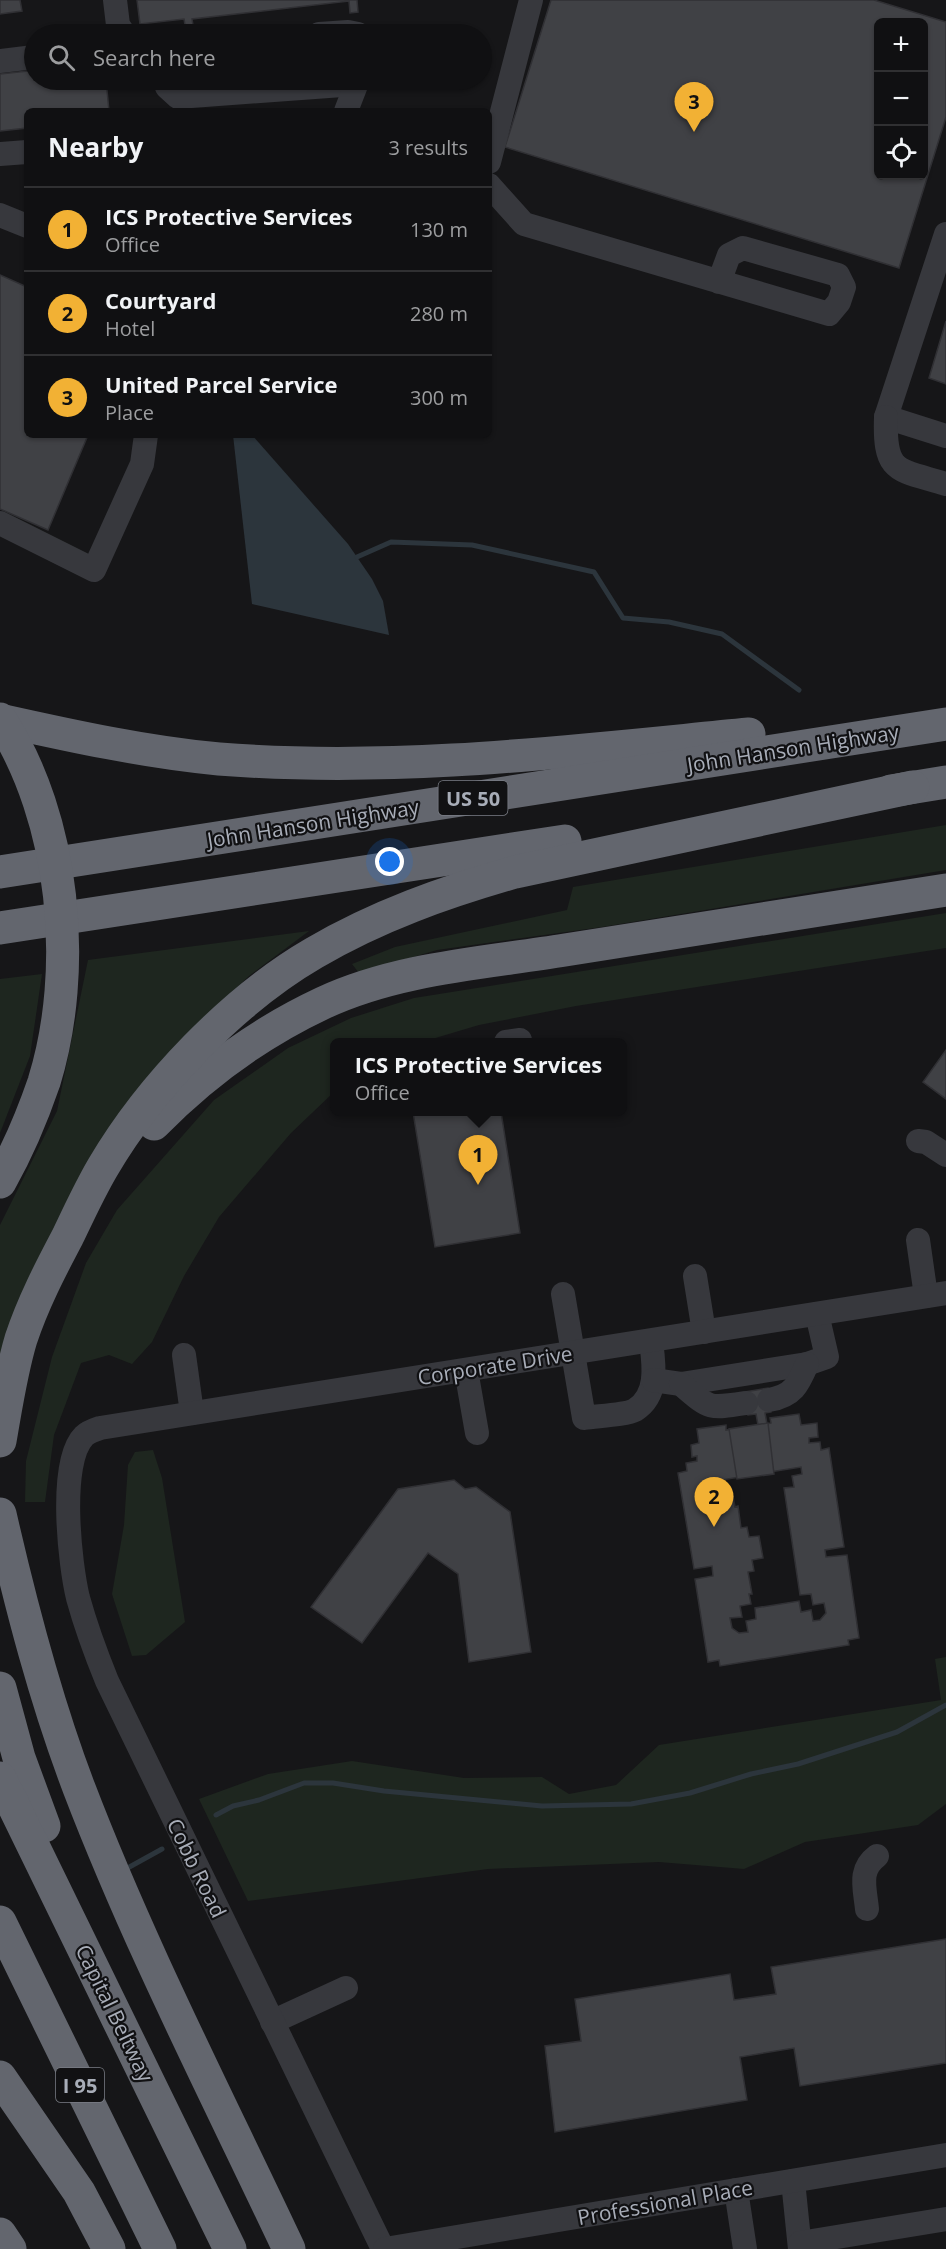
<!DOCTYPE html>
<html lang="en">
<head>
<meta charset="utf-8">
<style>
	body { margin:0; font-family:"Open Sans",sans-serif; background:#19191b; color:#f1f3f6 }
	.controls { position:absolute; right:18px; top:18px; display:grid; overflow:hidden; border-radius:9px; box-shadow:0 2px 4px #0004 }
	.controls button { width:54px; height:54px; display:grid; place-items:center; padding:0; border:0; border-bottom:2px solid #303032; background:#101012; color:#f1f3f6; font:30px sans-serif }
	.you { position:absolute; left:390px; top:862px; width:21px; height:21px; margin:-15px; border:4px solid #fff; border-radius:50%; background:#1a73e8; box-shadow:0 0 0 9px #1a73e833 }
	.badge { display:grid; place-items:center; width:39px; height:39px; border-radius:50%; background:#f2b134; color:#111; font-size:20px; font-weight:700 }
	.pin { position:absolute; translate:-50% -50px; filter:drop-shadow(0 2px 3px #0008) }
	.pin::after { content:''; position:absolute; top:32px; width:21px; height:18px; background:inherit; clip-path:polygon(0 0,100% 0,50% 100%) }
	.popup { position:absolute; left:330px; top:1038px; width:297px; height:78px; box-sizing:border-box; display:grid; place-content:center; border-radius:9px; background:#101012; filter:drop-shadow(0 2px 4px #0005); font-size:20px; white-space:nowrap; color:#9c9d9f }
	.popup b { font-size:22px; color:#f1f3f6 }
	.popup::after { content:''; position:absolute; left:50%; top:100%; margin-left:-12px; border:12px solid transparent; border-top-color:#101012 }
	.list { margin:0; padding:0; list-style:none }
	h2 { display:flex; justify-content:space-between; align-items:center; height:78px; margin:0; padding:0 24px; font-size:26px }
	h2 small { font-size:20px; font-weight:400; color:#9c9d9f }
	.list li { display:grid; grid-template-columns:39px 1fr auto; gap:18px; align-items:center; box-sizing:border-box; height:84px; padding:0 24px; border-top:2px solid #303032 }
	.list b { display:block; font-size:22px; white-space:nowrap }
	.list p { margin:0; font-size:20px; white-space:nowrap; color:#9c9d9f }
	.list em { font-size:20px; font-style:normal; color:#9c9d9f }
	.icon { flex:none; width:33px; height:33px; fill:none; stroke:currentColor; stroke-width:2; stroke-linecap:round; stroke-linejoin:round }
	.map { position:relative; flex:none; width:946px; height:2249px; overflow:hidden }
	.search { position:absolute; background:#101012; box-shadow:0 2px 4px #0004; left:24px; top:24px; width:468px; height:66px; display:flex; align-items:center; gap:15px; box-sizing:border-box; padding:0 21px; border-radius:33px; color:#9c9d9f; font-size:22px }
	.panel { position:absolute; background:#101012; box-shadow:0 2px 4px #0004; left:24px; top:108px; width:468px; height:330px; border-radius:9px }
	.map>svg:first-child { display:block }
	.green { fill:#1e261f }
	.water { fill:#2c353c }
	.lines { fill:none; stroke-linecap:round; stroke-linejoin:round }
	.stream { stroke:#2c353c; stroke-width:5 }
	.building { fill:#404145; stroke:#303034; stroke-width:1.5; fill-rule:evenodd }
	.minor { stroke:#37383d; stroke-width:24 }
	.highway { stroke:#63666e; stroke-width:33 }
	.highway-bridge { stroke:#63666e; stroke-width:33 }
	.labels { text-anchor:middle; dominant-baseline:central; stroke-width:4.5; stroke-linejoin:round; paint-order:stroke }
	.shield { fill:#111113; stroke:#7b7e86; stroke-width:1.5 }
	.shield-label { font-size:20px; font-weight:bold; fill:#a8adb8 }
	.street-label { font-size:21px; fill:#a8adb8; stroke:#111113 }
</style>
</head>
<body>
<div class="map">
<svg width="946" height="2249" viewBox="0 0 946 2249">
	<rect width="100%" height="100%" fill="#161618"/>
	<g class="green">
		<polygon points="946,825 946,870 602,927 437,950 359,973 352,964 395,947 567,910 573,887"/>
		<polygon points="946,913 946,948 576,1006 479,1025 422,1042 334,1042 334,1092 291,1133 219,1217 184,1276 152,1342 132,1364 109,1355 81,1363 54,1435 45,1502 25,1502 26,1461 52,1357 86,1263 117,1210 214,1100 288,1048 351,1018 414,998"/>
		<polygon points="309,931 249,976 195,1028 0,1376 0,1225 57,1111 88,960"/>
		<polygon points="42,974 30,1056 0,1133 0,979"/>
		<polygon points="153,1450 162,1478 185,1622 146,1655 132,1656 112,1594 124,1525 128,1465 135,1452"/>
		<polygon points="946,1657 946,1804 918,1825 805,1842 744,1869 659,1862 488,1869 248,1901 199,1799 268,1774 352,1761 464,1778 542,1777 569,1794 616,1785 659,1745 941,1700 935,1659"/>
	</g>
	<polygon class="water" points="233,435 252,435 348,544 372,579 383,601 389,635 252,604"/>
	<g class="lines">
		<g class="stream">
			<polyline points="357,557 391,542 472,545 594,572 623,618 669,622 722,634 799,690"/>
			<polyline points="216,1815 233,1806 259,1800 304,1783 333,1783 384,1791 542,1806 631,1804 690,1793 751,1774 798,1764 897,1732 946,1705"/>
			<polyline points="124,1870 162,1849"/>
		</g>
	</g>
	<g class="building">
		<polygon points="0,0 20,0 22,11 0,14"/>
		<polygon points="137,0 357,0 358,12 350,13 349,1 192,19 194,31 186,31 184,19 140,24"/>
		<path d="M551 0H874L946 22V117L899 268 505 147ZM878 22H924V176H878Z"/>
		<polygon points="28,71 34,71 34,80 106,80 109,111 27,111 27,128 0,131 0,74"/>
		<polygon points="0,275 27,287 27,435 88,435 48,530 0,509"/>
		<polygon points="946,321 946,384 929,378"/>
		<polygon points="946,1050 946,1099 923,1082"/>
		<polygon points="413,1112 501,1112 520,1233 435,1247"/>
		<path d="M768 1388 771 1412 765 1413 767 1424 771 1423 770 1418 799 1414 801 1425 817 1423 818 1437 809 1438V1443L820 1442 821 1450 829 1448 844 1547 825 1550 826 1557 847 1555 859 1638 848 1640 849 1645 720 1666 719 1660 708 1662 695 1579 713 1576 712 1566 694 1569 678 1473 687 1471 686 1463 697 1461V1456L692 1457 691 1445 699 1443 697 1429 726 1425V1430L758 1425 756 1414 748 1415 744 1392ZM801 1467 802 1474 792 1476 794 1487 784 1488 800 1595 811 1594 813 1605 824 1603 826 1613 820 1620 813 1621 811 1610 801 1612 799 1601 755 1608 756 1619 746 1621 748 1632 739 1633 732 1628 730 1618 742 1617 740 1606 751 1604 749 1594H752L748 1572 754 1571 752 1560 763 1558 759 1536 749 1537 747 1527 741 1528 738 1506 735 1507 733 1496 723 1497 721 1487 710 1489 709 1482Z"/>
		<polygon points="768,1423 774,1474 737,1479 729,1429"/>
		<polygon points="454,1480 465,1489 476,1487 510,1512 531,1652 469,1662 458,1574 428,1553 362,1643 311,1607 398,1489"/>
		<polygon points="946,1939 946,2063 800,2086 794,2048 740,2057 747,2100 555,2132 545,2046 581,2041 575,1999 730,1974 734,2000 776,1994 771,1967"/>
	</g>
	<g class="lines">
		<g class="minor">
			<polyline points="115,0 118,25 124,34"/>
			<polyline points="319,34 348,32 358,34"/>
			<polyline points="0,61 34,57"/>
			<polyline points="167,80 167,87 178,97 356,84"/>
			<polyline points="346,111 358,80"/>
			<polyline points="0,154 27,152"/>
			<polyline points="489,162 531,0"/>
			<polyline points="489,185 524,224 829,314 839,302 844,287 838,275 743,248 729,255 719,282"/>
			<polyline points="0,215 27,226"/>
			<polyline points="946,234 886,417 946,436"/>
			<path d="M886 417C884 474 897 469 946 484"/>
			<polyline points="0,523 94,570 142,464 146,435"/>
			<polyline points="506,1042 520,1040"/>
			<polyline points="918,1141 926,1142 946,1155"/>
			<polyline points="918,1240 926,1296"/>
			<polyline points="695,1276 704,1332"/>
			<path d="M563 1294 584 1418C596 1416 626 1415 635 1410 659 1395 654 1364 651 1341"/>
			<polyline points="184,1355 192,1413"/>
			<polyline points="466,1370 477,1433"/>
			<polyline points="653,1380 681,1384 807,1364 827,1357 817,1314"/>
			<path d="M681 1384C710 1409 708 1409 746 1403"/>
			<path d="M769 1400C793 1396 798 1385 807 1364"/>
			<path d="M867 1909C865 1888 858 1870 877 1856"/>
			<polyline points="272,2022 346,1988"/>
			<polyline points="793,2181 800,2249"/>
			<polyline points="736,2190 745,2249"/>
			<polyline points="800,2243 946,2219"/>
			<path d="M383 2249 107 1681C96 1654 86 1627 78 1598 70 1565 58 1462 84 1436 88 1432 94 1430 100 1428L946 1293"/>
			<polyline points="385,2249 946,2155"/>
		</g>
		<g class="highway">
			<path d="M0 720C72 736 145 752 219 759 397 773 573 751 749 734"/>
			<polyline points="891,791 946,782"/>
			<polyline points="0,872 946,724"/>
			<polyline points="0,928 565,841"/>
			<path d="M154 1124C203 1074 259 1033 323 1003 398 968 485 963 565 950 692 930 819 910 946 890"/>
			<path d="M0 1441C6 1407 11 1372 21 1339 33 1303 50 1270 68 1236 79 1213 90 1189 103 1167 150 1087 233 1000 314 953 377 916 445 892 515 872L913 787"/>
			<path d="M0 1514C21 1606 45 1699 79 1788 139 1945 217 2096 289 2249"/>
			<polyline points="0,1688 19,1758 44,1826"/>
			<polyline points="0,1778 230,2249"/>
			<polyline points="0,1922 160,2249"/>
			<polyline points="0,2077 79,2192 109,2249"/>
			<polyline points="0,2234 10,2249"/>
		</g>
		<path class="highway-bridge" d="M0 719C65 819 79 969 44 1082 32 1117 18 1150 0 1182"/>
	</g>
	<g class="labels">
		<g class="shield">
			<rect x="438.5" y="781" width="69" height="34" rx="4.5"/>
			<rect x="56" y="2068" width="48" height="34" rx="4.5"/>
		</g>
		<g class="shield-label">
			<text x="473" y="798">US 50</text>
			<text x="80" y="2085">I 95</text>
		</g>
		<g class="street-label">
			<text transform="translate(793 748) rotate(-9)">John Hanson Highway</text>
			<text transform="translate(313 823) rotate(-9)">John Hanson Highway</text>
			<text transform="translate(495 1365) rotate(-9)">Corporate Drive</text>
			<text transform="translate(197 1868) rotate(64)">Cobb Road</text>
			<text transform="translate(115 2013) rotate(64)">Capital Beltway</text>
			<text transform="translate(665 2202) rotate(-10)">Professional Place</text>
		</g>
	</g>
</svg>
<div class="controls">
<button>+</button>
<button>−</button>
<button><svg class="icon" aria-label="locate" viewBox="0 0 24 24"><circle cx="12" cy="12" r="6"/><path d="M12 2v4M12 18v4M2 12h4M18 12h4"/></svg></button>
</div>
<div class="you"></div>
<div class="pin badge" style="left:478px;top:1185px">1</div>
<div class="popup"><b>ICS Protective Services</b>Office</div>
<div class="pin badge" style="left:714px;top:1527px">2</div>
<div class="pin badge" style="left:694px;top:132px">3</div>
<div class="search"><svg class="icon" aria-label="search" viewBox="0 0 24 24"><circle cx="10" cy="10" r="6"/><path d="M15 15l6 6"/></svg>Search here</div>
<section class="panel">
<h2>Nearby<small>3 results</small></h2>
<ul class="list">
<li><span class="badge">1</span><div><b>ICS Protective Services</b><p>Office</p></div><em>130 m</em></li>
<li><span class="badge">2</span><div><b>Courtyard</b><p>Hotel</p></div><em>280 m</em></li>
<li><span class="badge">3</span><div><b>United Parcel Service</b><p>Place</p></div><em>300 m</em></li>
</ul>
</section>
</div>
</body>
</html>
